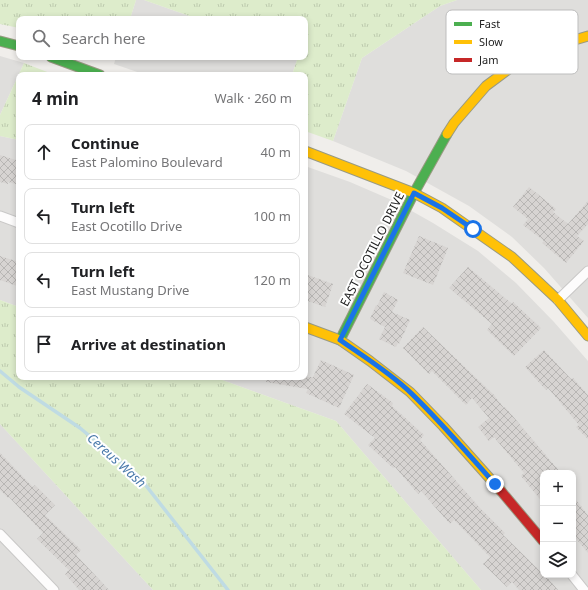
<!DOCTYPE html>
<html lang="en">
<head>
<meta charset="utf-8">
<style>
	body { margin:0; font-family:"Noto Sans",sans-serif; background:#f6f6f6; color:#202124 }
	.controls { position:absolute; right:12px; bottom:12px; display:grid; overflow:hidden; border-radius:8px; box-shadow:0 2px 6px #0003 }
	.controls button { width:36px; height:36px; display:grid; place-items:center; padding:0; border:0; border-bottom:1px solid #e0e0e0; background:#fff; color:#202124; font:20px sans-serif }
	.stop { position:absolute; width:12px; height:12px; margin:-9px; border:3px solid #1a73e8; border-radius:50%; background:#fff }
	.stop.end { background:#1a73e8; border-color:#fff; box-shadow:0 1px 4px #0008 }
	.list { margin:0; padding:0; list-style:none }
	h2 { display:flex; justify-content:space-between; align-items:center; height:52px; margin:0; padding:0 16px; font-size:17px }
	h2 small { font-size:13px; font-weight:400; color:#757577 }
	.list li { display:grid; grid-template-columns:26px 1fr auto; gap:12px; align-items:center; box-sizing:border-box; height:56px; margin:0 8px 8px; padding:0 8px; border:1px solid #e0e0e0; border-radius:8px }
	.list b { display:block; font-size:15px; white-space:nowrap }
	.list p { margin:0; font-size:13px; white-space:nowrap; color:#757577 }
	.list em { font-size:13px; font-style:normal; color:#757577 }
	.icon { flex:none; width:22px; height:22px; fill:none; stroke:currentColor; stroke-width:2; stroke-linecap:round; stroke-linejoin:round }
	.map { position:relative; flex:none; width:588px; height:590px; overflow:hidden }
	.search { position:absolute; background:#fff; box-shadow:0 2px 6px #0003; left:16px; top:16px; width:292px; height:44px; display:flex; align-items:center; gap:10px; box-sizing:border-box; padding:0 14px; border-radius:8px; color:#757577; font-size:15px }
	.panel { position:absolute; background:#fff; box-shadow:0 2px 6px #0003; left:16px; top:72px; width:292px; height:308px; border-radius:8px }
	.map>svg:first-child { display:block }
	.residential { fill:#dfdedc; fill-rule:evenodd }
	.grass { fill:url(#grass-tufts) }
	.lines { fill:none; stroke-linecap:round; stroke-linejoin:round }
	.stream { stroke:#bfdbe3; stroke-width:3.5 }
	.building { fill:url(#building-cross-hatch) }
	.street-casing { stroke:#c9c8c7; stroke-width:11 }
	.fast-casing { stroke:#999a82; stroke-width:11 }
	.slow-casing { stroke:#999a82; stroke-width:11 }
	.jam-casing { stroke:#999a82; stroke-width:11 }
	.street { stroke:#fdfcfc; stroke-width:9 }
	.fast { stroke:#4caf50; stroke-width:9 }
	.slow { stroke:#ffc107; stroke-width:9 }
	.jam { stroke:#c62828; stroke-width:9 }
	.route { stroke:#1a73e8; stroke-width:5 }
	.labels { text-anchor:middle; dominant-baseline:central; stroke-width:4; stroke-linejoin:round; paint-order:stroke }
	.street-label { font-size:12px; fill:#222; stroke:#fff }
	.water-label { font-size:13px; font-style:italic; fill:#4a7aab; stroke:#fff }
	.key { fill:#fff; stroke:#bdbdbd; stroke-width:1 }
	.key-label { font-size:11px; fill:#222 }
</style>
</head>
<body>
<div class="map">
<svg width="588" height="590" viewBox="0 0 588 590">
	<defs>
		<pattern id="grass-tufts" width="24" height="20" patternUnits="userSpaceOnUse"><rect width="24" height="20" fill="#ddeccb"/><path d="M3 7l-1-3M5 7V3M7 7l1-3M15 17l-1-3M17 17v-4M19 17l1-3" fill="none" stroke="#bdcaae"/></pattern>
		<pattern id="building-cross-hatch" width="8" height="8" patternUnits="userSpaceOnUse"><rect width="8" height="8" fill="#d7d4d2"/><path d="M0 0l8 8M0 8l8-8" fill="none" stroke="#b8b6b4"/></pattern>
	</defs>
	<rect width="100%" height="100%" fill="#f0eeeb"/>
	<g class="residential">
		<polygon points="136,0 144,0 198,19 130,19"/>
		<polygon points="457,0 588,0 588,318 544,268 512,237 469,206 406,171 333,141 362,58 440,6"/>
		<polygon points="0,56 24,63 0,115"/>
		<polygon points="116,57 298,57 292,75 146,75 114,64"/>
		<polygon points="0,136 19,140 19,307 0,300"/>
		<path d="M305 166 350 182 394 201 433 223 478 251 516 283 554 322 588 361V590H481L336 421 214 377H305ZM543 473H573V575H543Z"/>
		<polygon points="0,424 153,590 0,590"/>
	</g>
	<g class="grass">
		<polygon points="0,0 136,0 130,19 19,19 19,28 0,24"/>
		<polygon points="144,0 457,0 440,6 362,58 333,141 305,131 305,75 292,75 298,57 305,57 305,19 198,19"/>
		<polygon points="24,63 55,75 19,75 19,140 0,136 0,115"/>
		<polygon points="0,300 19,307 19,377 214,377 336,421 481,590 153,590 0,424"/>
	</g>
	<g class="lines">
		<polyline class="stream" points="0,371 19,387 80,428 140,478 228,590"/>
	</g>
	<g class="building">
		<polygon points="0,155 19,161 19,185 8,182 8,184 0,182"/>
		<polygon points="529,187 556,209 553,212 568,224 588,201 588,224 577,236 584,241 566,263 542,243 544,241 523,225 528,219 513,207"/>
		<polygon points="419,236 448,248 433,285 403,273"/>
		<polygon points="0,256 19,262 19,281 17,286 0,280"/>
		<polygon points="468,267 512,304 513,302 541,328 514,356 487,330 492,324 449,288"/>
		<polygon points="305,274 333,284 325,307 305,300"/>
		<polygon points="384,292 398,300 392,312 410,320 399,344 398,343 396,347 379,339 385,327 370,319 376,305 377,306"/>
		<polygon points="423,327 494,395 504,408 505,407 561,473 543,473 543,503 521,476 524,473 494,437 489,441 478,427 489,418 472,398 466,405 432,371 429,374 403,348"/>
		<polygon points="544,350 571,379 573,378 588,395 588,439 576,427 579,425 548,388 546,390 525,367"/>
		<polygon points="321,360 354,375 339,408 306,393 308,389 266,382 267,377 313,377"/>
		<polygon points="367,384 393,403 392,406 424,435 420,440 480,508 505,533 503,535 540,571 541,570 543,575 545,575 558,590 519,590 512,582 507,587 483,564 490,557 454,520 450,524 421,491 418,494 395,467 393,468 368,445 375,438 344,414"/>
		<polygon points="0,453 33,487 35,485 55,505 45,515 81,550 76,555 109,590 79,590 65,574 69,570 37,539 43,533 9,497 8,498 0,490"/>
		<polygon points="573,496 588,515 588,553 573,535"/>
	</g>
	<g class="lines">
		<defs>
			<g id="street">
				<polyline points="0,216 19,223"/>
				<polyline points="558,300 588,271"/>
				<polyline points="0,534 54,590"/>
				<polyline points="572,575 584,590"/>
			</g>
			<g id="fast">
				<polyline points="0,41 19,46"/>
				<polyline points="51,57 100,75"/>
				<polyline points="340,340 414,193 447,134"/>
			</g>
			<g id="slow">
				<polyline points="447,134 454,123 486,86 517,63 554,46 588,36"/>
				<polyline points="305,151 414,193 442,208 512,257 558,300 588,336"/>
				<polyline points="305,327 340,340 370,361 410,392 443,426 501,491"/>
			</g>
			<polyline id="jam" points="501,491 543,541"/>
		</defs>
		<use href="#street" class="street-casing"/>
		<use href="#fast" class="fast-casing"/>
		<use href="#slow" class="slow-casing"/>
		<use href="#jam" class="jam-casing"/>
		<use href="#street" class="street"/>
		<use href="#fast" class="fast"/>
		<use href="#slow" class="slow"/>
		<use href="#jam" class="jam"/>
	</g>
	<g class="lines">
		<path class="route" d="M473 229 442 208 414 193 340 340C363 356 392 374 412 394 441 422 468 454 495 484"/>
	</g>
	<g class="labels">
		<g class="street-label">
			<text transform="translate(372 249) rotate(-63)">EAST OCOTILLO DRIVE</text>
		</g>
		<g class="water-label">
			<text transform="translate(117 460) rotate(42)">Cereus Wash</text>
		</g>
	</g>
	<rect x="446" y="10" width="132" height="64" rx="6" class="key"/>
	<rect x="454" y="22" width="18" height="4" fill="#4caf50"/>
	<rect x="454" y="40" width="18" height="4" fill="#ffc107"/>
	<rect x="454" y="58" width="18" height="4" fill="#c62828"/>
	<g class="key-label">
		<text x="479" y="28">Fast</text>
		<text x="479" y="46">Slow</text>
		<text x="479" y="64">Jam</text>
	</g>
</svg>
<div class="controls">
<button>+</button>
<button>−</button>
<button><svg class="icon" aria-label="layers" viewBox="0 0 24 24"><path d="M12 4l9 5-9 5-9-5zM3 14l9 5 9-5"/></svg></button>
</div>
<div class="stop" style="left:473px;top:229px"></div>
<div class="stop end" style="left:495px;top:484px"></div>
<div class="search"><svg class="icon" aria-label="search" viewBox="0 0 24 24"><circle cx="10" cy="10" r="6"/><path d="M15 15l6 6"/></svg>Search here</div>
<section class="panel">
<h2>4 min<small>Walk · 260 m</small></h2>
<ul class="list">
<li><svg class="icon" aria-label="ahead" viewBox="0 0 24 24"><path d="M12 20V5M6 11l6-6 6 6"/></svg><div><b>Continue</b><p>East Palomino Boulevard</p></div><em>40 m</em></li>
<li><svg class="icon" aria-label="left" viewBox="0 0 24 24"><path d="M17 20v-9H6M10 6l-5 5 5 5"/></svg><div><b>Turn left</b><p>East Ocotillo Drive</p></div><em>100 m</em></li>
<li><svg class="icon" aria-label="left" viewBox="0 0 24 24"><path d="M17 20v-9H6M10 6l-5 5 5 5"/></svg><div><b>Turn left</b><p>East Mustang Drive</p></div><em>120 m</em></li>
<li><svg class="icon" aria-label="arrive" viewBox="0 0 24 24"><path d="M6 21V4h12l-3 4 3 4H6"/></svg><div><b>Arrive at destination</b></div></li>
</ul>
</section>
</div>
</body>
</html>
